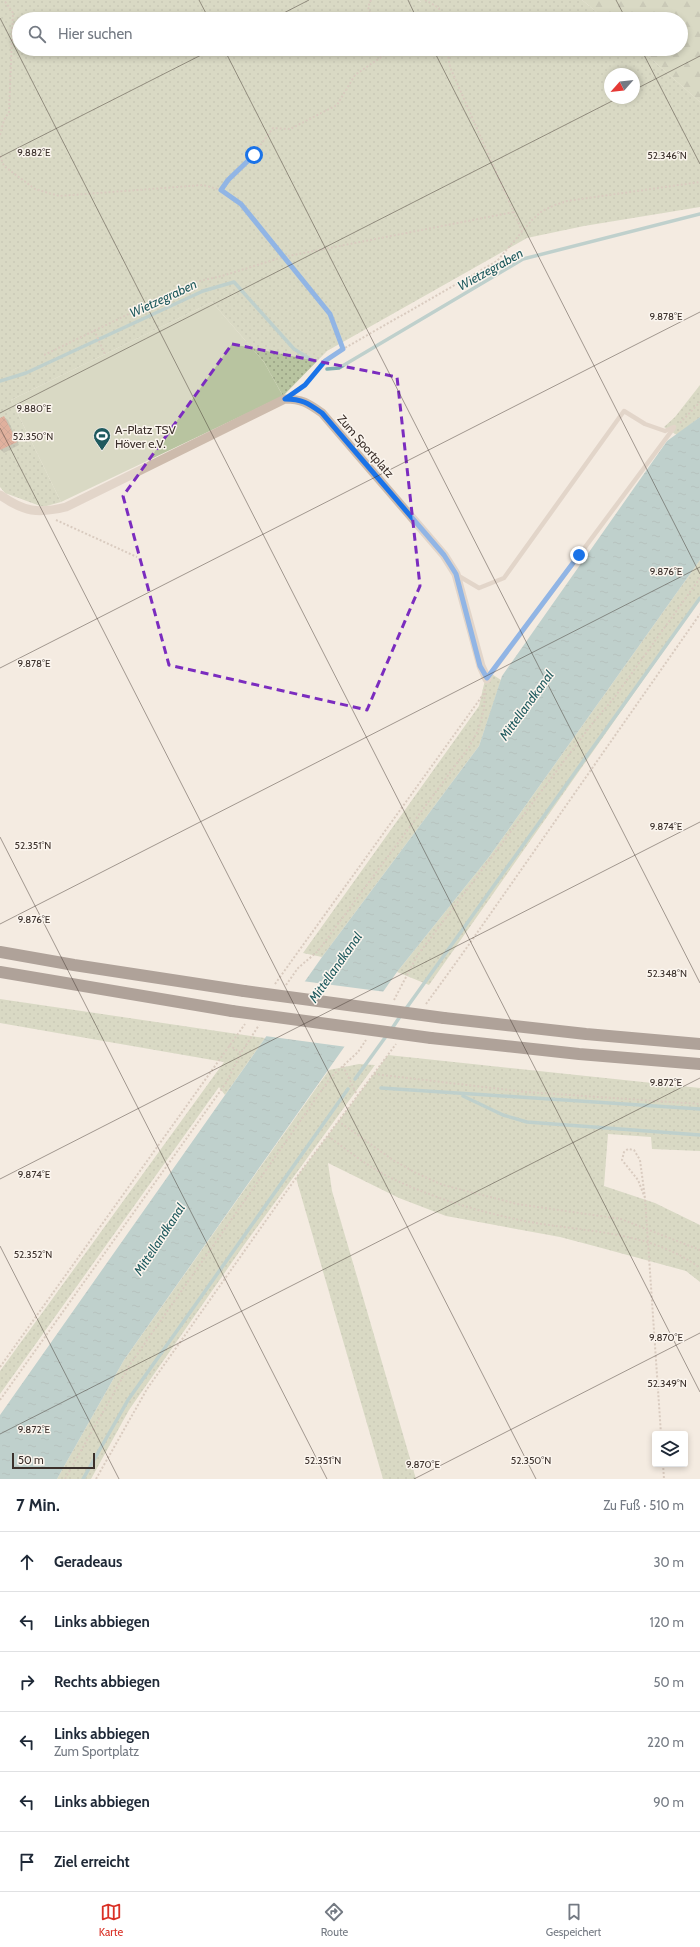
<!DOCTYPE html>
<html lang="de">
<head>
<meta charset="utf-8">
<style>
	body { margin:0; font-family:Cabin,sans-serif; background:#f6f6f7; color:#1f2937 }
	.controls { position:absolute; right:12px; bottom:12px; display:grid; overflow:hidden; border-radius:4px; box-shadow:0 2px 6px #0003 }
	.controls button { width:36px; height:36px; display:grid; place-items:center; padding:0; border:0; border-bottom:1px solid #e0e1e3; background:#fff; color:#1f2937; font:20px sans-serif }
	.compass { position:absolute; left:604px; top:68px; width:36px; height:36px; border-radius:50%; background:#fff; box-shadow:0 2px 6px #0003; rotate:243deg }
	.scale { position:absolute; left:12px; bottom:10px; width:83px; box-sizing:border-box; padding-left:4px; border:2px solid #3b302b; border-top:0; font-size:11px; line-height:14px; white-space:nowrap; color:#3b302b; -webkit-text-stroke:3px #fbf5ee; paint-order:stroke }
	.stop { position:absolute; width:12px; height:12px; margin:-9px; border:3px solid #1a73e8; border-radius:50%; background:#fff }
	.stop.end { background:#1a73e8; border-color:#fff; box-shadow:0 1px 4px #0008 }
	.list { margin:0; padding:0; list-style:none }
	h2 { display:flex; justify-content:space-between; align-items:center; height:52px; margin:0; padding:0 16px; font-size:17px }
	h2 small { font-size:13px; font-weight:400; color:#747a83 }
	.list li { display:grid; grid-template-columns:26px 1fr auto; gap:12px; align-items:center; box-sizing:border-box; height:60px; padding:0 16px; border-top:1px solid #e0e1e3 }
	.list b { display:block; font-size:15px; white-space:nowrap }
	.list p { margin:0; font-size:13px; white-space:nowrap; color:#747a83 }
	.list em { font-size:13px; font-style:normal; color:#747a83 }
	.icon { flex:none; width:22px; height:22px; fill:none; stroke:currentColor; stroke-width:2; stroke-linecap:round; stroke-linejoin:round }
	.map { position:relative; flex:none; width:700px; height:1479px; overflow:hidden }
	.search { position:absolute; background:#fff; box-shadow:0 2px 6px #0003; left:12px; right:12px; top:12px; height:44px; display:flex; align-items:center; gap:10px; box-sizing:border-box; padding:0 14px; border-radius:22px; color:#747a83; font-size:15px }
	.sheet { height:412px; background:#fff }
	nav { display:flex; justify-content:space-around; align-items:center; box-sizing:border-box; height:56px; border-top:1px solid #e0e1e3; background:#fff; font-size:11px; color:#747a83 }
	nav a { display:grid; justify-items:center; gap:2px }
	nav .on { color:#d93025 }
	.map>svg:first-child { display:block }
	.grass { fill:url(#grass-dots); fill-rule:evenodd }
	.forest { fill:url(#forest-firs) }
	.garden { fill:#b8c4a0 }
	.water { fill:url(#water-ripples) }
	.pier { fill:#f4ebe1 }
	.shadow { fill:#0003 }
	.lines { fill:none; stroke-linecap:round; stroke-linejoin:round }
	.stream { stroke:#7fb0b2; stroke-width:3.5 }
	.building { fill:url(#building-cross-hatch) }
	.path { stroke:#b9a596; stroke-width:2; stroke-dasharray:2 2; stroke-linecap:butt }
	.lane { stroke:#cdbbac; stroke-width:4.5 }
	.street { stroke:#cdbbac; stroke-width:9 }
	.highway { stroke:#5c4a42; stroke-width:12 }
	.highway-bridge { stroke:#5c4a42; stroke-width:12 }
	.route { stroke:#1a73e8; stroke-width:5 }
	.marked { fill:none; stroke:#7b2cbf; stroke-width:3; stroke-dasharray:8 5; stroke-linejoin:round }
	.ticks { fill:none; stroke:#3b302b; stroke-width:1; stroke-opacity:0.45 }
	.labels { text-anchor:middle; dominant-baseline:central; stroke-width:3; stroke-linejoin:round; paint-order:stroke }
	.poi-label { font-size:12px; fill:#3b302b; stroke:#fbf5ee; text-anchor:start }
	.street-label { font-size:12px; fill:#3b302b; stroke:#fbf5ee }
	.water-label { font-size:13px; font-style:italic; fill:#1f5a5e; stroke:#fbf5ee }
	.ticks-label { font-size:10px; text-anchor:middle; fill:#3b302b; stroke:#fbf5ee; stroke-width:3; stroke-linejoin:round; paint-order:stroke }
</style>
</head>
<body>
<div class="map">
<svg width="700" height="1479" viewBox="0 0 700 1479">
	<defs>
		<pattern id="grass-dots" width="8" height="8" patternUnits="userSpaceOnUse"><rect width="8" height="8" fill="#b8c4a0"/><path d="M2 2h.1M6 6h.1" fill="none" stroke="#97a083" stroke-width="1.8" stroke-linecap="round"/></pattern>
		<pattern id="forest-firs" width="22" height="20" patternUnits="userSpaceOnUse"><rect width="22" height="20" fill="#b8c4a0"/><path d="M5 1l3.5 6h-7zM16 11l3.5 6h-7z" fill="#97a083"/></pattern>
		<pattern id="water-ripples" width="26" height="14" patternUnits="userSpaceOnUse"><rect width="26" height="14" fill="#7fb0b2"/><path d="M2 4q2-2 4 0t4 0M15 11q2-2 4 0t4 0" fill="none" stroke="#699091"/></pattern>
		<pattern id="building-cross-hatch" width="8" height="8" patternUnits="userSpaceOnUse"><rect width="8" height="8" fill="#c8694b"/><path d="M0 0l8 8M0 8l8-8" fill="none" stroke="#a4573f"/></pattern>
	</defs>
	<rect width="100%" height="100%" fill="#f4ebe1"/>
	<g class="grass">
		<path d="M0 0H418L421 2 419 0H582L605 19H19V49H640L700 102V207L584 226 527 238 327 351 283 396 264 362 212 302 11 400 61 502 43 507 5 493 0 487ZM610 74H634V98H610Z"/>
		<polygon points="700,385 700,417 677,435 664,427 675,417"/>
		<polygon points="700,560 700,599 429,985 397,972 489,857"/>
		<polygon points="487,671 501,680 479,746 322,957 303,953 479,706"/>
		<polygon points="0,999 265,1038 225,1095 219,1087 0,1394 0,1371 224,1062 0,1023"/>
		<polygon points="388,1055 700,1088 700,1151 652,1149 651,1137 608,1134 604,1186 655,1203 700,1225 700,1282 686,1271 598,1247 560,1237 446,1216 399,1198 328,1163 332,1191 416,1479 383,1479 296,1178"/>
		<polygon points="359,1064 375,1065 244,1245 129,1410 91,1479 57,1479 124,1360 329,1070"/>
	</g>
	<polygon class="forest" points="582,0 700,0 700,102 640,49 681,49 681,19 605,19"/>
	<polygon class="garden" points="212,302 264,362 283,396 61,502 11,400"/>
	<polygon class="water" points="700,417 700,560 489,857 397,972 124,1360 57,1479 0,1479 0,1415 322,957 479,746 502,676 667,441"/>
	<polygon class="pier" points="302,981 386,992 347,1047 265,1036"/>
	<polygon class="shadow" points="4,417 8,420 19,445 4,453 0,449 0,419"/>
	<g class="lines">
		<g class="stream">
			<polyline points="327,369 339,368 523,259 700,214"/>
			<polyline points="0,381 26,373 203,291 234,282 294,349 312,360"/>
			<polyline points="405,1010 700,598"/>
			<polyline points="391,1030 401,1015"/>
			<polyline points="355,1079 387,1035"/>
			<polyline points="381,1088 700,1109"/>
			<polyline points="463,1096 503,1115 527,1122 700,1135"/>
			<polyline points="83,1479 128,1400 348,1089"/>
		</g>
	</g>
	<polygon class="building" points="4,416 17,442 0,450 0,418"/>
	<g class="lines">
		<g class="path">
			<polyline points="371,0 368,7 372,19"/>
			<polyline points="425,0 439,8 441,19"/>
			<polyline points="447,49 450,67 522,231"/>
			<polyline points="0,135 4,120 9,112 13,13 4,0"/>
			<polyline points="0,156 4,166 35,189 59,196 203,185 221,190 241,204 330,314 343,349"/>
			<polyline points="221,190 228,180 248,162 273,128 290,129 337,105 355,75 390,51 390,49"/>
			<polyline points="94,330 105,354"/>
			<polyline points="44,355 195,282 222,276 283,257 514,212"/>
			<polyline points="298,390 305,385 325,361 343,349 497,261 532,220 542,211 555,205 567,201 700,182"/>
			<polyline points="680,423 700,402"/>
			<polyline points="56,520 137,557"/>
			<polyline points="275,984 485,692"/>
			<polyline points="286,985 298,968 318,951 469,747 478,731 484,709 485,688"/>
			<polyline points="394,1000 417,956 595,720 614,698 700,578"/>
			<polyline points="426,1004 463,953 700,614"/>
			<polyline points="229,1045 241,1053"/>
			<polyline points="343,1066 357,1095"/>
			<polyline points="374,1074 526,1092 700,1104"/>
			<polyline points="338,1121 393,1160 416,1173 443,1185 517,1204 621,1219 700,1250"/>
			<path d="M328 1136C348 1151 370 1168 393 1179 432 1197 473 1210 515 1219 578 1233 646 1228 700 1268"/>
			<polyline points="645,1198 638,1180 622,1160 624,1152 628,1149 634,1150 640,1160 645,1198 661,1434"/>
			<polyline points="0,1367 245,1024"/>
			<polyline points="0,1400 226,1083 241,1053 259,1025"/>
			<polyline points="663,1464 664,1479"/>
			<polyline points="65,1479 129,1366 331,1077 358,1052 366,1040"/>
			<polyline points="96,1479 147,1389 296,1178 396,1044"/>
		</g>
		<g class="lane">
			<polyline points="457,575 479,588 504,578 624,411 645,424 665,431 674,427"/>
			<polyline points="487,679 673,429"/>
		</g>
		<path class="street" d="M0 495C24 512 38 514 66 507L285 399C302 399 308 403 322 413L444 555 456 574 481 666 487 679"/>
		<g class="highway">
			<polyline points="0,952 74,965 244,991"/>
			<polyline points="0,972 232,1011"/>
			<polyline points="444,1018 586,1034 700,1044"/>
			<polyline points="431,1038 579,1054 700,1064"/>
		</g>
		<g class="highway-bridge">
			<polyline points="244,991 444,1018"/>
			<polyline points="232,1011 431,1038"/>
		</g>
	</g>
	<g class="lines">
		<path class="route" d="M254 155 228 180 221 190 241 204 330 314 343 349 325 361 305 385 285 399C302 399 308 403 322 413L444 555 456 574 480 666 487 678 579 555"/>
	</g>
	<path d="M0 0H700V1479H0ZM232 344 397 377 420 586 367 710 169 665 123 496Z" fill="#f4ebe1" fill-opacity=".55" fill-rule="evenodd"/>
	<path class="marked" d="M232 344 397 377 420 586 367 710 169 665 123 496Z"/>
	<path class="ticks" d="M199 0 209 19M408 0 417 19M616 0 626 19M0 18 700 1392M272 19 309 0M224 49 700 983M433 49 700 574M641 49 700 164M634 90 700 56M0 157 213 49M0 413 618 98M0 428 536 1479M0 668 700 312M0 837 327 1479M0 924 700 567M0 1179 700 822M0 1246 119 1479M0 1434 700 1078M414 1479 700 1333"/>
	<defs>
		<symbol id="stadium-pin" viewBox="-11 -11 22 30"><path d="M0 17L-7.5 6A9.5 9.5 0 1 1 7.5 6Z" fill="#1f5a5e" stroke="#fbf5ee"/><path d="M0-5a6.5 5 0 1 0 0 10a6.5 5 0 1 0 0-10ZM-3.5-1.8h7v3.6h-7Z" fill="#fff"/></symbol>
	</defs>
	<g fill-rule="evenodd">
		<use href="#stadium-pin" x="92" y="426" width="20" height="27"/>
	</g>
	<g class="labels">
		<g class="poi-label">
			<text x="115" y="429">A-Platz TSV<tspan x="115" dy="14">Höver e.V.</tspan></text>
		</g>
		<g class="street-label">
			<text transform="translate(366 446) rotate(49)">Zum Sportplatz</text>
		</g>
		<g class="water-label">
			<text transform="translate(490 269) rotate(-29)">Wietzegraben</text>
			<text transform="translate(163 298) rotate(-25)">Wietzegraben</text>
			<text transform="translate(526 705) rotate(-54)">Mittellandkanal</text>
			<text transform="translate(335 967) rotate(-55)">Mittellandkanal</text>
			<text transform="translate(159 1239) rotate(-57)">Mittellandkanal</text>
		</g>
	</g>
	<g class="ticks-label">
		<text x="34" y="156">9.882°E</text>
		<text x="667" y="159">52.346°N</text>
		<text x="666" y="320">9.878°E</text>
		<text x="34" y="412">9.880°E</text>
		<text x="33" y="440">52.350°N</text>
		<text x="666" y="575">9.876°E</text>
		<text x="34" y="667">9.878°E</text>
		<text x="666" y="830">9.874°E</text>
		<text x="33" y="849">52.351°N</text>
		<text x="34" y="923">9.876°E</text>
		<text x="667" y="977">52.348°N</text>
		<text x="666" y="1086">9.872°E</text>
		<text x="34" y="1178">9.874°E</text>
		<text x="33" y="1258">52.352°N</text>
		<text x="666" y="1341">9.870°E</text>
		<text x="667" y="1387">52.349°N</text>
		<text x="34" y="1433">9.872°E</text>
		<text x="323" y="1464">52.351°N</text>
		<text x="531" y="1464">52.350°N</text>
		<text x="423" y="1468">9.870°E</text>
	</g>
</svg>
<div class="controls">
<button><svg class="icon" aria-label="layers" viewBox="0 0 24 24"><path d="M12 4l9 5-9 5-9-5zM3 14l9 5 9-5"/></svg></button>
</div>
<svg class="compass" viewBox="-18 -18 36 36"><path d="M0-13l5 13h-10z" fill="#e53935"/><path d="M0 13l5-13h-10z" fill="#747a83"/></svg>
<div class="scale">50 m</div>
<div class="stop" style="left:254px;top:155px"></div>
<div class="stop end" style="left:579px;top:555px"></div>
<div class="search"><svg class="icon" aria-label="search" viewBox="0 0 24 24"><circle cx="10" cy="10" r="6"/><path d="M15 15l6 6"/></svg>Hier suchen</div>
</div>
<section class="sheet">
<h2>7 Min.<small>Zu Fuß · 510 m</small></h2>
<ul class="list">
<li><svg class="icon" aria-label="ahead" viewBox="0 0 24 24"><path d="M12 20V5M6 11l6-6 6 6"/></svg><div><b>Geradeaus</b></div><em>30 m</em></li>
<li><svg class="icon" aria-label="left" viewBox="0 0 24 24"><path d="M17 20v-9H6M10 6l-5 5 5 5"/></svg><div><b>Links abbiegen</b></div><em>120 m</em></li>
<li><svg class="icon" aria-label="right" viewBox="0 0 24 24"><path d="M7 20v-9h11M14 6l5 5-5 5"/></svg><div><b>Rechts abbiegen</b></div><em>50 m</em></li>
<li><svg class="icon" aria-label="left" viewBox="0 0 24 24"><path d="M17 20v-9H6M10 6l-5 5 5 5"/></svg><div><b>Links abbiegen</b><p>Zum Sportplatz</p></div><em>220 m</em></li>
<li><svg class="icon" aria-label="left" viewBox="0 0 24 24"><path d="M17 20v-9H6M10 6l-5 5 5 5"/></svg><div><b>Links abbiegen</b></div><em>90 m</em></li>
<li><svg class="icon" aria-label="arrive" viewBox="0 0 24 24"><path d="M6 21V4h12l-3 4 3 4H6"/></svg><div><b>Ziel erreicht</b></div></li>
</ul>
</section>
<nav>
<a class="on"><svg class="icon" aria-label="map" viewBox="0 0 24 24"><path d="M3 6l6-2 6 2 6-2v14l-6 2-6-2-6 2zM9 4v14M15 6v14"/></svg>Karte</a>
<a><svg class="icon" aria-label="directions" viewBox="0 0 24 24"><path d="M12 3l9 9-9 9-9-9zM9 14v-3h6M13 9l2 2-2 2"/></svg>Route</a>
<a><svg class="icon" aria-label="saved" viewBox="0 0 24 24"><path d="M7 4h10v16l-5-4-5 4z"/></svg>Gespeichert</a>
</nav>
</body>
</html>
